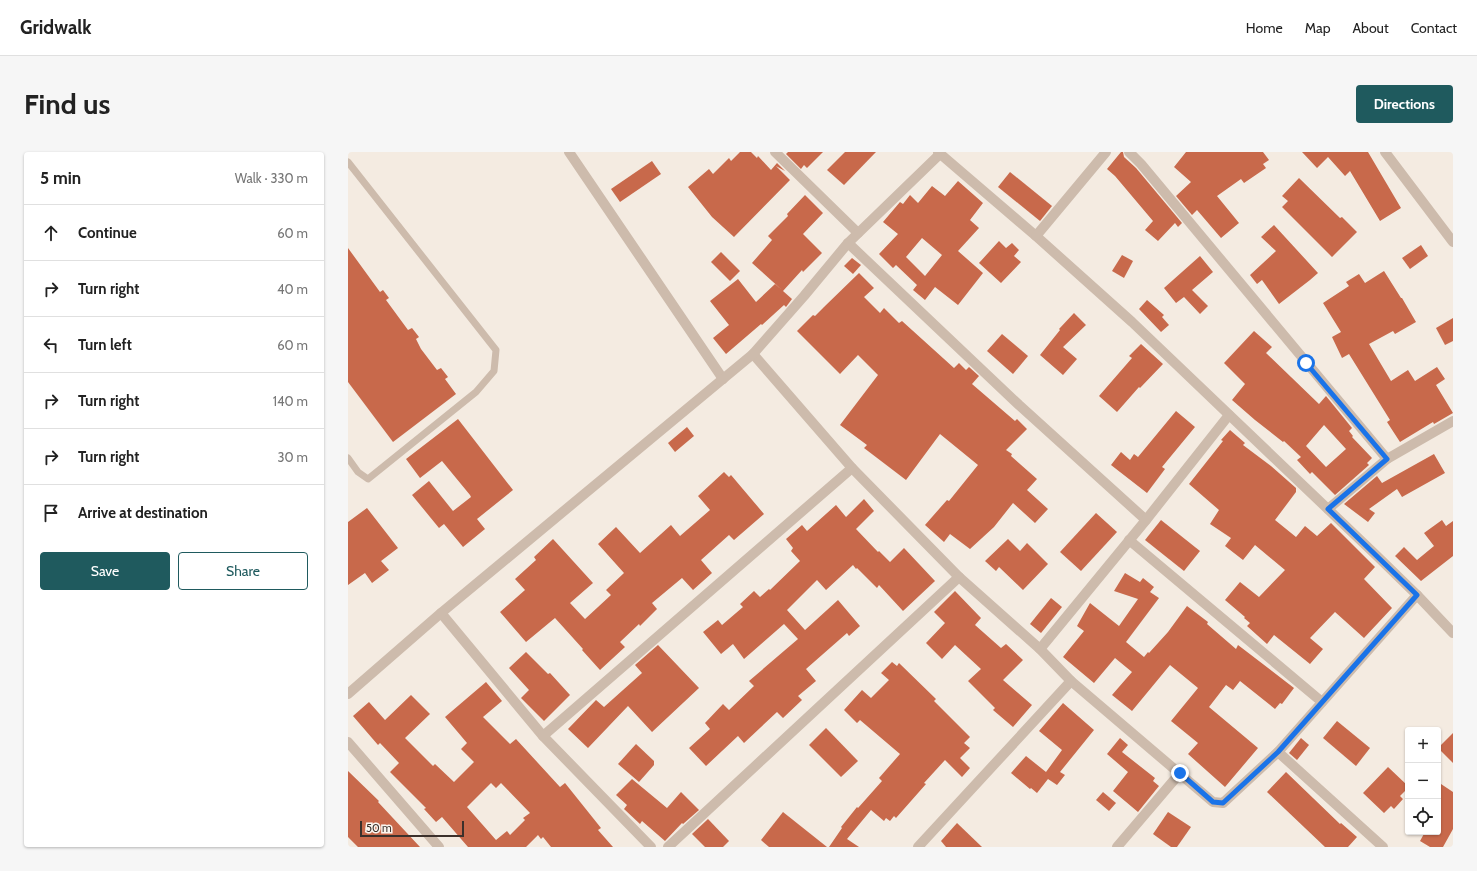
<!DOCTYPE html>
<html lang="en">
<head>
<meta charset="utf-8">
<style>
	body { margin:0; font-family:Cabin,sans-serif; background:#f6f6f6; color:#222 }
	.controls { position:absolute; right:12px; bottom:12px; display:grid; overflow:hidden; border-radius:4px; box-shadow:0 1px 3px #0004 }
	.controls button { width:36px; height:36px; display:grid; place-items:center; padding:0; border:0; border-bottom:1px solid #e0e0e0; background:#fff; color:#222; font:20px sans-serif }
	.scale { position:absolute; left:12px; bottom:10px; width:104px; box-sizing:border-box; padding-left:4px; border:2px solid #3b302b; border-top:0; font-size:11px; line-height:14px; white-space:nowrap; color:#3b302b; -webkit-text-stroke:3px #fbf5ee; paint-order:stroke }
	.stop { position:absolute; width:12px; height:12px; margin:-9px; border:3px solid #1a73e8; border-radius:50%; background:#fff }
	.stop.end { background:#1a73e8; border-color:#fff; box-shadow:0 1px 4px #0008 }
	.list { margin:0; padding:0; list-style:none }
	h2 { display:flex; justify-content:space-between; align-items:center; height:52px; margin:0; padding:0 16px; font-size:17px }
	h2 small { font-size:13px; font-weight:400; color:#767676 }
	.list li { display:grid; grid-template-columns:26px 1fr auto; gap:12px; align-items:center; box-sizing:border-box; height:56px; padding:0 16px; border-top:1px solid #e0e0e0 }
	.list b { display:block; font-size:15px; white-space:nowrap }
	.list em { font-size:13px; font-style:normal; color:#767676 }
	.actions { display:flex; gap:8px; padding:12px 16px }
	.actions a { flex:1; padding:9px 0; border:1px solid #1f5a5e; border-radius:4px; text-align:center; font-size:14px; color:#1f5a5e }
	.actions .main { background:#1f5a5e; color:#fff }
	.icon { flex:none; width:22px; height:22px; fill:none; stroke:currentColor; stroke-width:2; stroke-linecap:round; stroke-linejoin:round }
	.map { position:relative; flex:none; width:1105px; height:695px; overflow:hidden; border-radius:4px }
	header { display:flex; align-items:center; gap:24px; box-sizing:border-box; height:56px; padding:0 20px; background:#fff; border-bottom:1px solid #e0e0e0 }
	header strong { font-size:19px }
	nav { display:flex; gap:22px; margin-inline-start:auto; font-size:14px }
	.intro { display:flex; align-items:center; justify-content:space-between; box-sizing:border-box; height:96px; padding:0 24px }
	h1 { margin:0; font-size:28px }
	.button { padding:10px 18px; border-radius:4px; background:#1f5a5e; color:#fff; font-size:14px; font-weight:700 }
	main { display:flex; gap:24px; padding:0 24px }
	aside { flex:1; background:#fff; border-radius:4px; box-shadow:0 1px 3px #0004 }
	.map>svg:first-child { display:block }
	.building { fill:#c8694b; fill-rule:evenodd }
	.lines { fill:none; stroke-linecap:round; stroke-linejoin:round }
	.service { stroke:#cdbbac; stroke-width:7 }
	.minor { stroke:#cdbbac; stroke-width:10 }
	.route { stroke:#1a73e8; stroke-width:5 }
</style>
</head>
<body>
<header>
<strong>Gridwalk</strong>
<nav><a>Home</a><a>Map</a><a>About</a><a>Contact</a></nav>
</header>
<div class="intro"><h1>Find us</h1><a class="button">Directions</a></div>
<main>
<aside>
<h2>5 min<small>Walk · 330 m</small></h2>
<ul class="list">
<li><svg class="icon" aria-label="ahead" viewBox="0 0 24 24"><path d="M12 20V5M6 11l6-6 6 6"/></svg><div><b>Continue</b></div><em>60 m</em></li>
<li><svg class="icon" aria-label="right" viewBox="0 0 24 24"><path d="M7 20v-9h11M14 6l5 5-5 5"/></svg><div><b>Turn right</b></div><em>40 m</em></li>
<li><svg class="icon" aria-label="left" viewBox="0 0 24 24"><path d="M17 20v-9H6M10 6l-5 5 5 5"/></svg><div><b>Turn left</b></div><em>60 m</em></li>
<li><svg class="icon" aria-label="right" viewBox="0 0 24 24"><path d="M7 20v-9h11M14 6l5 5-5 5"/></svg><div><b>Turn right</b></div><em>140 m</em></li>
<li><svg class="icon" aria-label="right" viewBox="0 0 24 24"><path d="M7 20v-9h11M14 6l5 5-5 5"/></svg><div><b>Turn right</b></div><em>30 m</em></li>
<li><svg class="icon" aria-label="arrive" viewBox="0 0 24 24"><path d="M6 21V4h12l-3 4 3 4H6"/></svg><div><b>Arrive at destination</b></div></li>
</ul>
<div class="actions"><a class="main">Save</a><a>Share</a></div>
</aside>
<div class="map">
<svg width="1105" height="695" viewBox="0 0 1105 695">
	<rect width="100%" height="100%" fill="#f4ebe1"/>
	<g class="building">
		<polygon points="392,0 403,0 409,6 410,4 423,18 429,11 437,19 428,14 442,28 386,85 364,65 340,35 361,17 365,22 381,6 383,9"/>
		<polygon points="440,0 475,0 459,16 456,13 453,17 438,2"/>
		<polygon points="497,0 528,0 496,33 479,18"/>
		<polygon points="773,0 775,0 776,5 788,16 834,71 830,75 827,71 810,89 797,78 805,69 767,24 759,17"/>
		<polygon points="838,0 915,0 921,8 915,12 918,16 896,31 893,27 869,44 891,71 873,86 849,58 844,63 828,44 843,30 826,15"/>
		<polygon points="954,0 1020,0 1053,56 1032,69 1002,19 997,24 980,5 969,16"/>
		<polygon points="304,9 313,22 272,50 263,37"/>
		<polygon points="662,20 704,54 692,69 650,35"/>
		<polygon points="951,26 992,66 994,65 1009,80 984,105 934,55 940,49 934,44"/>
		<path d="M610 29 635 51 622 68 631 76 610 99 635 121 610 153 587 135 577 148 565 138 569 133 548 113 545 116 531 102 550 82 535 70 552 50 555 52 562 43 570 51 584 34 597 44ZM574 86 594 103 577 124 558 105Z"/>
		<polygon points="457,43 475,61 455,82 474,101 455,120 454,118 435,139 444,147 438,155 436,153 414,173 413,172 378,202 365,186 381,173 362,149 390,127 408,150 427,132 434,138 404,111 424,88 420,84 440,64 439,62"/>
		<polygon points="926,73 970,121 962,128 931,152 914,128 909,132 902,123 928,99 913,85"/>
		<polygon points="651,89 658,96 664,91 671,98 666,104 673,110 653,131 631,111"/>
		<polygon points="1073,93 1080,104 1062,117 1054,106"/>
		<polygon points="0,96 32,140 35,138 41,146 38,148 60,178 64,176 71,185 68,187 73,197 89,218 93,216 100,225 97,227 108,242 45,290 0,230"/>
		<polygon points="373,100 392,119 382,129 363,110"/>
		<polygon points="774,103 785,109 776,126 764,119"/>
		<polygon points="852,104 865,120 844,138 860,154 852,162 836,145 828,151 816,136"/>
		<polygon points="504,106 513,113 505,122 496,114"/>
		<polygon points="1036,119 1053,146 1054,146 1068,170 1047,182 1045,179 1021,192 1043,229 1060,218 1067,229 1089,215 1097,227 1088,233 1105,261 1086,272 1085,270 1052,290 1039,270 1042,268 1001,202 994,206 984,185 993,180 975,151 1001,134 998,130 1011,122 1017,131"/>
		<polygon points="511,121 526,136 516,145 532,161 536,156 551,171 554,169 606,216 611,211 618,218 621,215 631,224 624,232 667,269 669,267 679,277 658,298 664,302 663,304 689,327 679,338 700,357 687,371 665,351 646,375 622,397 602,382 596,390 577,373 599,348 601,349 630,313 592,282 558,328 516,296 519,293 492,273 530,223 510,203 492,222 449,179 465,163 467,164 476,155"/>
		<polygon points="799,148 816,163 814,165 821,173 813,180 791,157"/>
		<polygon points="726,161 738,173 715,195 729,207 715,223 692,203 712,178 711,177"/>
		<polygon points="1105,166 1105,189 1097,193 1088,176"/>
		<path d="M906 179 924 195 918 201 971 252 978 244 1004 276 1001 279 1005 284 1004 285 1024 306 1019 311 1021 313 987 343 964 320 962 322 949 308 953 305 936 289 935 290 907 268 884 248 897 232 876 211ZM976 273 998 297 978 315 958 294Z"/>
		<polygon points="654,182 680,204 665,222 639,199"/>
		<polygon points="793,192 815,212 792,236 791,235 769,260 751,244 784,206 781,204"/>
		<polygon points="828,259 847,275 814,315 817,317 799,341 763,313 773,300 782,308 786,302 790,305"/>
		<polygon points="110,267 165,338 129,367 137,377 115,395 96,372 91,376 64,343 81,329 105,359 123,345 122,343 94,309 72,326 58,307"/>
		<polygon points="339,275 346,284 327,300 320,291"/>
		<polygon points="882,278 897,291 895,293 923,314 948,336 948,340 927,368 948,385 957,374 969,384 983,371 1027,415 1016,427 1044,456 1016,486 987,460 962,486 975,497 962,512 926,483 919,492 899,474 902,471 896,466 897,465 877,448 892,430 911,445 937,418 907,393 895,408 877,394 883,386 862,372 871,358 841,332 875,289 873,288"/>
		<polygon points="1086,302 1097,321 1054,345 1049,337 1021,357 1027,361 1020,370 996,352 1029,324 1034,331"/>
		<polygon points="376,320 381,325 383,323 416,362 386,388 381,383 353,408 364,421 345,438 334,426 304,451 309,457 292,474 291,472 272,490 277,495 252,518 234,498 235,497 207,466 178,490 152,460 177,438 167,427 188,408 186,405 205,387 245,431 222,451 237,467 263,443 258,438 276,421 250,392 268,375 292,401 323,373 332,384 362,358 350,344"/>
		<polygon points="516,347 526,359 508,377 530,400 531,399 542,410 556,396 587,429 555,459 531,433 529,436 509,416 508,417 505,413 478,438 469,428 439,458 457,478 490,448 512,474 501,484 499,481 458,517 468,529 450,544 454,548 435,566 429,560 396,591 390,584 358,614 341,596 362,577 357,571 375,552 381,558 406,534 401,529 450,487 436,472 396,507 385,492 373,502 355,480 370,468 374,473 395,455 392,452 406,439 412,445 421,437 422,438 452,409 443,399 445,396 438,387 454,373 459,379 488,353 498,365"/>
		<polygon points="19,356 50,396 33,409 41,418 24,431 17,421 0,433 0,370"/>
		<polygon points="748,361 769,380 733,419 712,400"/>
		<polygon points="813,368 852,399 836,419 797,388"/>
		<polygon points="1094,368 1098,374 1105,369 1105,404 1073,429 1047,404 1056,395 1069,408 1086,394 1076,381"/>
		<polygon points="660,387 672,399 679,391 700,412 675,438 651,415 648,419 637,409"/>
		<polygon points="777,421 792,430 795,426 806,435 802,440 811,446 778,490 796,505 800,500 801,501 820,480 839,454 860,470 859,472 888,497 890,493 946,536 934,552 932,551 927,557 892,529 885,538 878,533 861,555 910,596 877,635 840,602 850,591 823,569 850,536 822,513 784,559 764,543 784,520 767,506 746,531 715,505 736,479 729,474 742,451 771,474 790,447 766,439"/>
		<polygon points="607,439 633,466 627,473 653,496 658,492 675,508 655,528 684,553 665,575 645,558 647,556 620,529 633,517 607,493 594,507 578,491 597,471 586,460"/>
		<polygon points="703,446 714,455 693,481 682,472"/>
		<polygon points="310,493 351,536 304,580 280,554 240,596 220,577 248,548 256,555 294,521 287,513"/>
		<polygon points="178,500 200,522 202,521 222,543 196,569 173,546 181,538 161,516"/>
		<polygon points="544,510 549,514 551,511 588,547 586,549 622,585 616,591 622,596 612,606 622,616 614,625 597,608 576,631 578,632 548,666 546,664 542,669 538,666 536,669 523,658 499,687 511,695 481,695 494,676 493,675 509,655 510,656 534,629 531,626 552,602 512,568 509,571 496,558 514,538 523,546 541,528 533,521"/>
		<path d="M138 530 154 549 135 565 162 592 168 587 212 635 217 631 253 676 250 678 265 695H203L195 685 193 687 190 683 178 695H120L94 665 88 670 76 657 78 656 42 620 51 611 32 591 30 593 5 564 21 550 37 568 63 543 82 562 57 586 85 614 87 612 106 630 126 610 113 597 119 591 97 565ZM143 631 148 636 153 631 182 661 175 666 177 668 162 683 159 679 148 688 119 655Z"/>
		<polygon points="715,551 746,578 712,620 717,623 709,633 700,627 689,641 683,636 682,637 663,621 678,604 698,620 714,598 691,579"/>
		<polygon points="989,569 1022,596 1008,614 975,586"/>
		<polygon points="478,576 510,609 493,625 461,593"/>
		<polygon points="1105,581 1105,611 1090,596"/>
		<polygon points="772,586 780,593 774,600 807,626 805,629 811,634 790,660 765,639 780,620 759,602"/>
		<polygon points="953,586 961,593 949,608 941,601"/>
		<polygon points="288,592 306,609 306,613 291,630 270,612"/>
		<polygon points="1040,615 1060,634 1060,636 1052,644 1055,647 1046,657 1043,654 1036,661 1015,641"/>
		<polygon points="0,619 31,649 30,650 72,695 10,695 0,685"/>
		<polygon points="938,620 992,672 993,671 1009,685 1000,695 977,695 919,640"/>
		<polygon points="284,627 319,656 333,640 351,658 335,672 334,671 317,689 294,669 292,672 276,657 279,653 268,643"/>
		<polygon points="1090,630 1105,640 1105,677 1095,695 1082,695 1072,689 1077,680 1090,680"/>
		<polygon points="755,640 768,651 761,659 748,648"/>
		<polygon points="435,660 479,695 421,695 413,688"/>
		<polygon points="820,660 843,675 829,695 823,695 805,682"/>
		<polygon points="360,667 381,689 375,695 357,695 344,682"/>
		<polygon points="609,671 634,695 598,695 593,689"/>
	</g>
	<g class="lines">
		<polyline class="service" points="0,10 148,198 146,219 128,240 20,327 10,320 0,306"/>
		<g class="minor">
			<polyline points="221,0 375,227"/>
			<polyline points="427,0 510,81"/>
			<polyline points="590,0 688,84 784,170 1029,404 1069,443 1105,481"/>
			<polyline points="781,0 793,12 1039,307"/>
			<polyline points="1037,0 1105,90"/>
			<polyline points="688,84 758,0"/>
			<polyline points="500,91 671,253 798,368"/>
			<polyline points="405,202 504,316 611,425 692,497 723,529 865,650 875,651 930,600 1069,443"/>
			<polyline points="980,357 1039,307 1105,269"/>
			<polyline points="781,388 974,550"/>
			<polyline points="93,461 195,584 303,695"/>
			<polyline points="692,497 798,368 881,263"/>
			<polyline points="0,542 93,461 405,202 456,144 500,91 592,2"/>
			<polyline points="195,584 504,316"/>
			<polyline points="0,590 91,695"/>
			<polyline points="930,600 1035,695"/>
			<polyline points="320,695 611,425"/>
			<polyline points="570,695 723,529"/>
			<polyline points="769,695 832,621"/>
		</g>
	</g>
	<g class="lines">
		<polyline class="route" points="832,621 865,650 875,651 930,600 1069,443 980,357 1039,307 958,211"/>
	</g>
</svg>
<div class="controls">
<button>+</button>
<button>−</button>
<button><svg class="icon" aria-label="locate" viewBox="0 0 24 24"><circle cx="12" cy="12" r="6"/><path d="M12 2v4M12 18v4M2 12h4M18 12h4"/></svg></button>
</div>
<div class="scale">50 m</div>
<div class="stop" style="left:958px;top:211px"></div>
<div class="stop end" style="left:832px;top:621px"></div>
</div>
</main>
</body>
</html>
